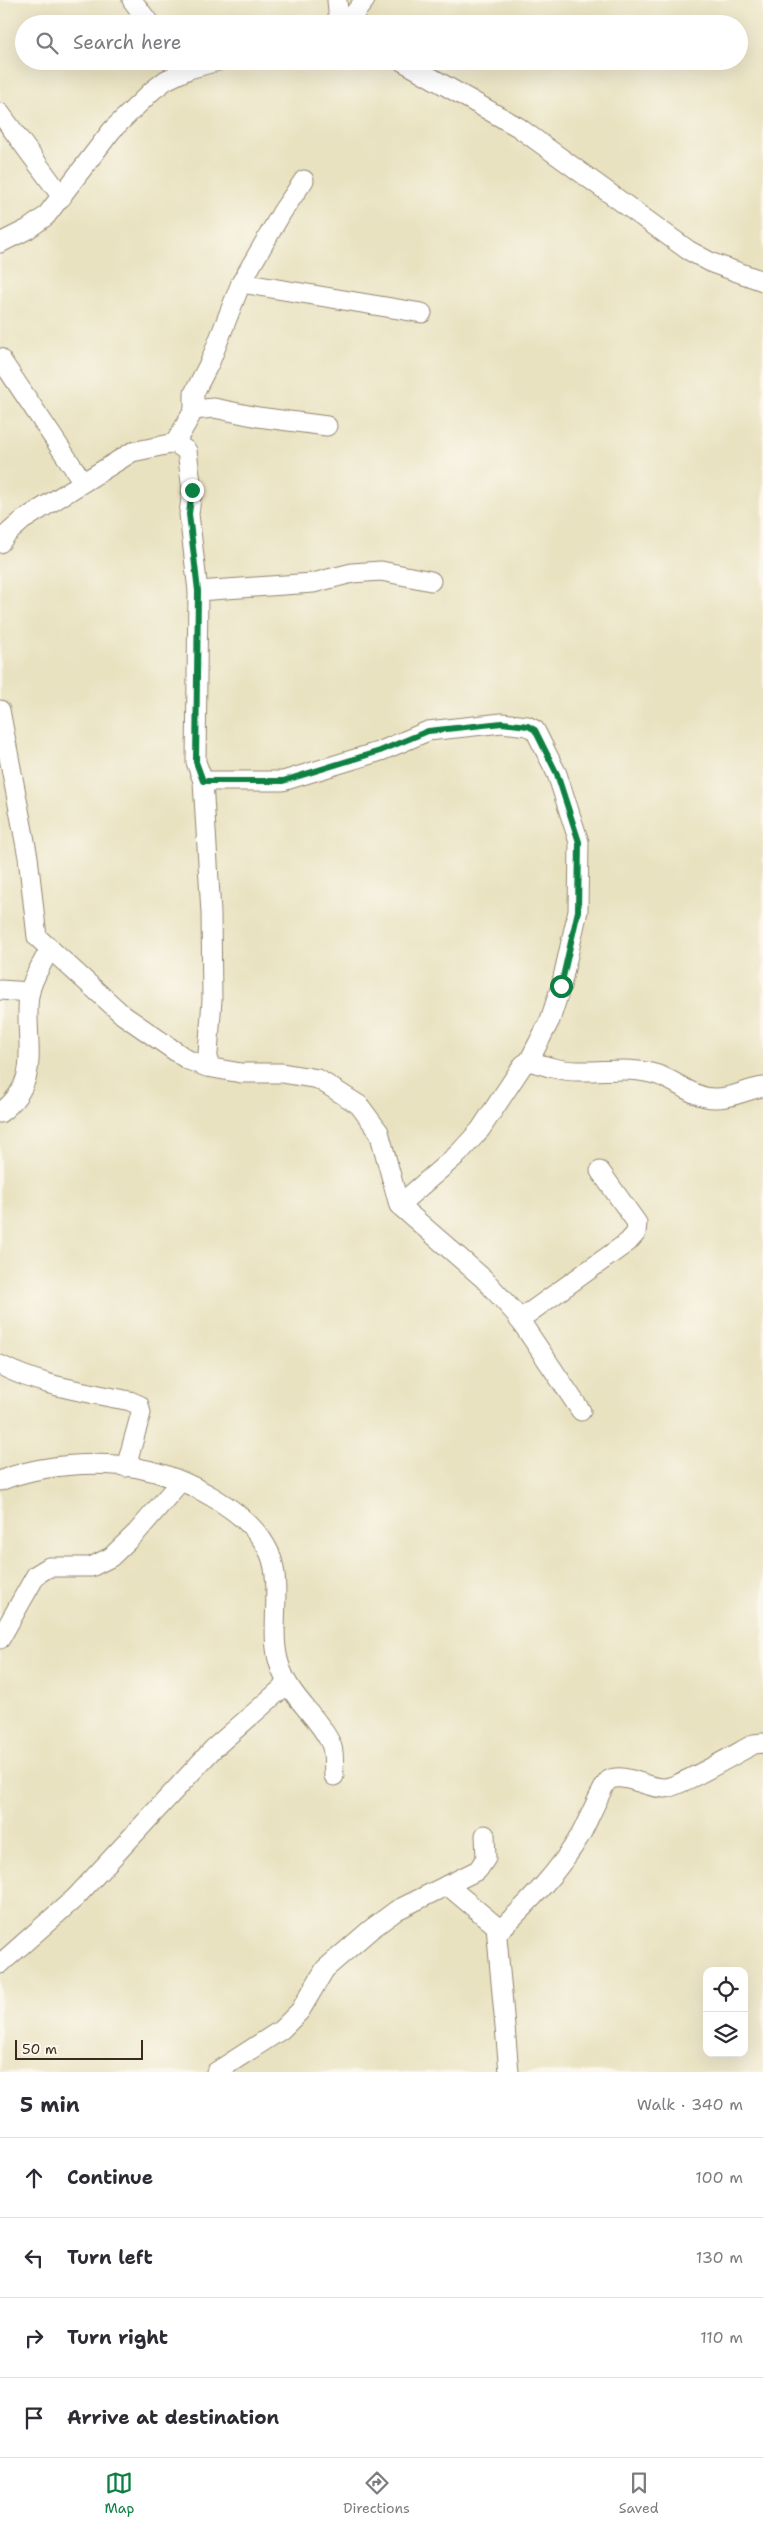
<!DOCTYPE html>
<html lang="en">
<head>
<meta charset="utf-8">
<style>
	body { margin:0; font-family:"Shantell Sans",sans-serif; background:#f7f7f7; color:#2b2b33 }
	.controls { position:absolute; right:15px; bottom:15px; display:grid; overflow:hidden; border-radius:10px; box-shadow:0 5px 20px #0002 }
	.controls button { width:45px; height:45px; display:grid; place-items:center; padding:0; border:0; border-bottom:1px solid #e1e1e2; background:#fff; color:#2b2b33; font:25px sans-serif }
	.scale { position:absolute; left:15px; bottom:12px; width:128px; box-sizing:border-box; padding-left:5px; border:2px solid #3b2a1e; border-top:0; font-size:14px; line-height:18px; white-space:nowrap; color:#3b2a1e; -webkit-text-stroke:4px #fbf7ec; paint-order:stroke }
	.stop { position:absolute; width:15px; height:15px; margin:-11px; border:4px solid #0b8043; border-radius:50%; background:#fff }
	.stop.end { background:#0b8043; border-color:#fff; box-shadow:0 1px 5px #0008 }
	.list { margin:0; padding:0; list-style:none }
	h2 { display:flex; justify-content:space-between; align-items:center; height:65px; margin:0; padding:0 20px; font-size:21px }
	h2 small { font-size:16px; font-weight:400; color:#7c7c81 }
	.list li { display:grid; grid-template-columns:32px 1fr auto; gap:15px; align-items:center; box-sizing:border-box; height:80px; padding:0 20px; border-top:1px solid #e1e1e2 }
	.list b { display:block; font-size:19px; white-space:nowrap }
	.list em { font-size:16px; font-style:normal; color:#7c7c81 }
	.icon { flex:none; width:28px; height:28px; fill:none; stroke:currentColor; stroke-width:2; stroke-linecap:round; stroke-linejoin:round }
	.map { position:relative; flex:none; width:763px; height:2072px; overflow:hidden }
	.search { position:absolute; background:#fff; box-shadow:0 5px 20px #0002; left:15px; right:15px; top:15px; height:55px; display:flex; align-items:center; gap:12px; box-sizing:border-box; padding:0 18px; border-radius:28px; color:#7c7c81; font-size:19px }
	.sheet { height:385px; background:#fff }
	nav { display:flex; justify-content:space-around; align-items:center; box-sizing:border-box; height:70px; border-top:1px solid #e1e1e2; background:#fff; font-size:14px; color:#7c7c81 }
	nav a { display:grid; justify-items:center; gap:2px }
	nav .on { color:#0b8043 }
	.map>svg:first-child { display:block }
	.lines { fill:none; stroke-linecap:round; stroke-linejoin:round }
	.minor-casing { stroke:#928670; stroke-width:21 }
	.minor { stroke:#fff; stroke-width:19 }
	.route { stroke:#0b8043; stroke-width:6 }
</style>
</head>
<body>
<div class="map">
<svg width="763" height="2072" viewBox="0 0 763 2072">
	<rect width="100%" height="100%" fill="#fbf7ec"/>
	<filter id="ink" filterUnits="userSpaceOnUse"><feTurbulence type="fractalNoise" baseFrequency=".02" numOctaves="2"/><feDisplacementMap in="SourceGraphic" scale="10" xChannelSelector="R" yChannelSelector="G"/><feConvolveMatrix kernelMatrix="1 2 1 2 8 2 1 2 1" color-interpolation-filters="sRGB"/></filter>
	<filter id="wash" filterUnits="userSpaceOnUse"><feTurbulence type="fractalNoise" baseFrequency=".0096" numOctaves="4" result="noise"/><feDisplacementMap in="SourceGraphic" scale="20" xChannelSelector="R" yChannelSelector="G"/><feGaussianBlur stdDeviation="1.12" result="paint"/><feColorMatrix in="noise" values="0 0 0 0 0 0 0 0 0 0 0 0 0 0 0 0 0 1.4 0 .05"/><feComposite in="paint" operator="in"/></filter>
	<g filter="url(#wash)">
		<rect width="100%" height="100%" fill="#e9e2c1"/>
	</g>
	<g filter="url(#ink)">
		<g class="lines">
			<defs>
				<g id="minor">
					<polyline points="132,0 150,24"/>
					<polyline points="337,0 339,24"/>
					<polyline points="346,24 365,0"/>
					<polyline points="402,61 518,127 688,250 712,263 763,281"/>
					<polyline points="0,113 62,197"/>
					<polyline points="0,243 28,229 46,216 112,130 153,90 166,80 189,69 218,61"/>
					<polyline points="241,283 422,313"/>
					<polyline points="0,358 83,482"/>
					<polyline points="194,410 194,393 210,362 241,283 282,212 304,180"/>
					<polyline points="175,443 194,410 214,408 258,417 327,426"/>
					<polyline points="0,543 6,535 23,520 132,452 175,443 187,451 192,490 189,514 198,591 196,762 203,781 211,913 212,1000 207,1067"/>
					<polyline points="198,591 313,583 352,573 381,571 431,581"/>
					<polyline points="0,710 28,857 37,937 123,1015 188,1060 207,1067 241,1073 282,1073 318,1079 359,1105 379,1132 399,1205 484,1279 515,1313 581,1411"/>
					<polyline points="203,781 283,781 381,751 428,731 502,723 527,726 535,730 557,774 579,842 578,911 561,986 550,1020 529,1061 523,1065 480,1130 458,1154 399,1205"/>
					<polyline points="0,990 30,992"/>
					<path d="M529 1061C545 1066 561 1071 578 1071 605 1072 631 1066 658 1075 677 1081 693 1098 714 1098 731 1099 747 1089 763 1087"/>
					<path d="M0 1113C45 1079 23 1041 29 995 32 978 43 963 50 948"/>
					<polyline points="519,1320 628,1242 636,1233 637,1223 600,1171"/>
					<path d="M0 1365C40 1386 86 1392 130 1401L139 1405 141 1413 126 1467"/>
					<path d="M0 1481C37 1465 98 1460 138 1468 182 1476 251 1510 270 1554 283 1586 269 1631 279 1663 289 1698 316 1713 330 1742 335 1751 333 1765 334 1776"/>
					<polyline points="0,1639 36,1575 49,1567 91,1567 111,1557 137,1532 180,1482"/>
					<polyline points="447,1885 496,1926 509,2072"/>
					<path d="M497 1933C528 1903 559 1872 581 1834 586 1825 604 1783 609 1780 625 1772 648 1789 665 1788 681 1786 737 1753 754 1744L763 1743"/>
					<polyline points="0,1964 75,1898 213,1749 287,1684"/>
					<polyline points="216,2072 281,2030 300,2011 325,1969 370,1930 397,1910 478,1870 486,1858 485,1835"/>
				</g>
			</defs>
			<use href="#minor" class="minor-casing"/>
			<use href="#minor" class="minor"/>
		</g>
	</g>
	<g class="lines" filter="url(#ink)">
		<polyline class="route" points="192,490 189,514 198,591 196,762 203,781 283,781 380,751 428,731 502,723 528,726 535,730 557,774 579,842 578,911 561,986"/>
	</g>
</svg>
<div class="controls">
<button><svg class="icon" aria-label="locate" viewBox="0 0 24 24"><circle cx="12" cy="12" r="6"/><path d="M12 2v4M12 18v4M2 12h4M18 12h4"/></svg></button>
<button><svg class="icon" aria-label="layers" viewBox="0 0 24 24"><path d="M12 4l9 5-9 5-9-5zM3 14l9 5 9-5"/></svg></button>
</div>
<div class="scale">50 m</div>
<div class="stop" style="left:561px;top:986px"></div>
<div class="stop end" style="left:192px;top:490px"></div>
<div class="search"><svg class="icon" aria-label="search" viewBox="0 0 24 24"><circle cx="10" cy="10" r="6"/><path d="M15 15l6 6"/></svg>Search here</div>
</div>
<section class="sheet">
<h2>5 min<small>Walk · 340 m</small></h2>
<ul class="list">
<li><svg class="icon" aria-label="ahead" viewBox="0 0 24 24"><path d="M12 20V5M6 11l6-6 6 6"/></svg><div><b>Continue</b></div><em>100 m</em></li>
<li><svg class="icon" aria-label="left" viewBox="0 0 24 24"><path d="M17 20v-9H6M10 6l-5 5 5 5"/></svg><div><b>Turn left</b></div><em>130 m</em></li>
<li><svg class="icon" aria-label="right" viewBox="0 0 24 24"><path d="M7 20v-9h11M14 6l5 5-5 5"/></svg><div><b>Turn right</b></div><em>110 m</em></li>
<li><svg class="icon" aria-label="arrive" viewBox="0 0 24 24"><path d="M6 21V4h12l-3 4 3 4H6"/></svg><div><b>Arrive at destination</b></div></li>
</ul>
</section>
<nav>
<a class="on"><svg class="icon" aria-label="map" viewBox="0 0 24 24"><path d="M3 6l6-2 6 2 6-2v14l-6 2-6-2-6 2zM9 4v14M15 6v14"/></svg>Map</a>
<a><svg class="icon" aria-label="directions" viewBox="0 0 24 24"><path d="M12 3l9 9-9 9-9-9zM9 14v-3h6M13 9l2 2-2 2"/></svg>Directions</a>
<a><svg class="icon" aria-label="saved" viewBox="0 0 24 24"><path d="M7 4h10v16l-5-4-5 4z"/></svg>Saved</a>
</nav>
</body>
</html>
